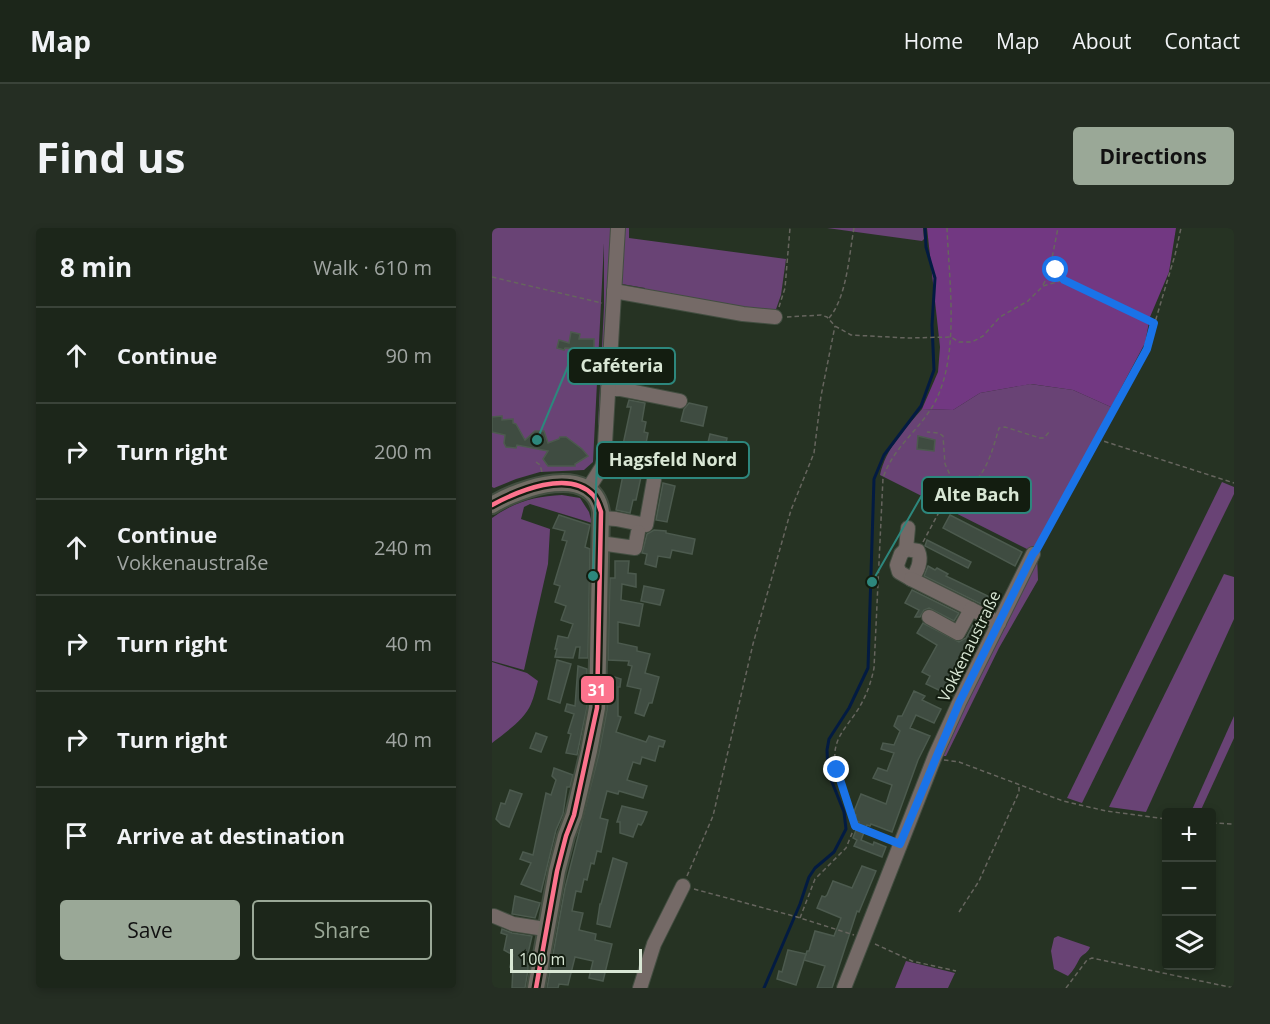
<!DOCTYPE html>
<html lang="en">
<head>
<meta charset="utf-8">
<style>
	body { margin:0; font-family:"Open Sans",sans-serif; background:#252e23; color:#f1f3f6 }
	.controls { position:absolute; right:18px; bottom:18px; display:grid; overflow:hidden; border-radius:6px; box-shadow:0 3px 9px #0003 }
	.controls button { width:54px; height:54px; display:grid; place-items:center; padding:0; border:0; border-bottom:2px solid #3a4339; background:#1c261a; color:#f1f3f6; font:30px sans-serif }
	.scale { position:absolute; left:18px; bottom:15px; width:132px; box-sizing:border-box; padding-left:6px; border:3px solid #d9e7d5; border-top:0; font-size:16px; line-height:21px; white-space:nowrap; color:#d9e7d5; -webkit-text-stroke:4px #131d10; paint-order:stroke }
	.stop { position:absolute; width:18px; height:18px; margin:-14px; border:4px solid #1a73e8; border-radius:50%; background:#fff }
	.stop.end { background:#1a73e8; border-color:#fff; box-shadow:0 2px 6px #0008 }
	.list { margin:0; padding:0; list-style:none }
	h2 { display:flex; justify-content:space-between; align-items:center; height:78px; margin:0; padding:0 24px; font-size:26px }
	h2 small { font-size:20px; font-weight:400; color:#a0a5a2 }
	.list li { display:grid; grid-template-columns:39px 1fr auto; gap:18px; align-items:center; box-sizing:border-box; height:96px; padding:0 24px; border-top:2px solid #3a4339 }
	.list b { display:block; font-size:22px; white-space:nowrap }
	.list p { margin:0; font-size:20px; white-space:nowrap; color:#a0a5a2 }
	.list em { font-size:20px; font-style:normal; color:#a0a5a2 }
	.actions { display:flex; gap:12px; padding:18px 24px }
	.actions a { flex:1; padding:14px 0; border:2px solid #9aa897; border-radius:6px; text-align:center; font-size:21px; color:#9aa897 }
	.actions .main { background:#9aa897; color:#111 }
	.icon { flex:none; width:33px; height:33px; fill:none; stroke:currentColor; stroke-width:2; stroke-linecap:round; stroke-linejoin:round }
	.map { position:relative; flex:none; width:742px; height:760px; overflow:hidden; border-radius:6px }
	header { display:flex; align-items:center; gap:36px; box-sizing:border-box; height:84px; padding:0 30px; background:#1c261a; border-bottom:2px solid #3a4339 }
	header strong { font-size:28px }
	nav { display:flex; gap:33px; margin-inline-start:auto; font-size:21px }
	.intro { display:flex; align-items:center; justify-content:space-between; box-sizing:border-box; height:144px; padding:0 36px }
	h1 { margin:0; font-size:42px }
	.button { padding:15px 27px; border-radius:6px; background:#9aa897; color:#111; font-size:21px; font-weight:700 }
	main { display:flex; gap:36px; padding:0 36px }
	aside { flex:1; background:#1c261a; border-radius:6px; box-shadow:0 3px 9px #0003 }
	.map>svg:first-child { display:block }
	.green { fill:#694375 }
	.forest { fill:#723882 }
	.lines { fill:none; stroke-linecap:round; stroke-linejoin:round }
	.stream { stroke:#031b42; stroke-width:3 }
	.building { fill:#3f4c41; stroke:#4c5a4e; stroke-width:1.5 }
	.minor-casing { stroke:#434e41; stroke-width:16 }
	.major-casing { stroke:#434e41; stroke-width:20 }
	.path { stroke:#66655e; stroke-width:1.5; stroke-dasharray:4.5 3; stroke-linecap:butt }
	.minor { stroke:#756a67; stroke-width:14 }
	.major { stroke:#716c64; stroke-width:16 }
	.bus-1-casing { stroke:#131d10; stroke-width:9 }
	.bus-1 { stroke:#fc738d; stroke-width:4.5 }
	.route { stroke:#1a73e8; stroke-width:8 }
	.labels { text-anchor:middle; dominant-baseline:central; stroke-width:4.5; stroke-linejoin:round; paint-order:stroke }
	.street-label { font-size:16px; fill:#d9e7d5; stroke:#131d10 }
	.leader { fill:none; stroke:#2d877d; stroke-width:2 }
	.callout-dot { fill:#2d877d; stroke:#131d10; stroke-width:2 }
	.callout { fill:#131d10; stroke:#2d877d; stroke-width:2 }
	.callout-label { font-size:18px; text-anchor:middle; font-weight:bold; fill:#d9e7d5 }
	.line-badge { stroke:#131d10; stroke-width:2 }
	.badge-label { font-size:16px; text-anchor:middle; font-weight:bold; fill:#fff }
</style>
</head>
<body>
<header>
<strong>Map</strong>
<nav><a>Home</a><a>Map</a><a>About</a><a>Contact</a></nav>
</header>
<div class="intro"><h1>Find us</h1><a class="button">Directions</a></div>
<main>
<aside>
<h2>8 min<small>Walk · 610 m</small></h2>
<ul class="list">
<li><svg class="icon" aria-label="ahead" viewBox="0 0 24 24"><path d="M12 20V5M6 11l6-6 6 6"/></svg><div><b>Continue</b></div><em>90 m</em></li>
<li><svg class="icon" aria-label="right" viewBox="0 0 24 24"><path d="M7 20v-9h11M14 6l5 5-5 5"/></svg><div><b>Turn right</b></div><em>200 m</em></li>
<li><svg class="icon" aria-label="ahead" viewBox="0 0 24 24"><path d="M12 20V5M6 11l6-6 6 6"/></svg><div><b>Continue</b><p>Vokkenaustraße</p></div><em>240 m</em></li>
<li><svg class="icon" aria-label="right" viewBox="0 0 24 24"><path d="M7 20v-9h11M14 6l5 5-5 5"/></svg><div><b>Turn right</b></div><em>40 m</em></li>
<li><svg class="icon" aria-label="right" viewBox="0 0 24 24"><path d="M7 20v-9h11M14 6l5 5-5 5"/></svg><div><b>Turn right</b></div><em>40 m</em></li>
<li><svg class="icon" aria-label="arrive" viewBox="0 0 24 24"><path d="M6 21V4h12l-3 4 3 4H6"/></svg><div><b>Arrive at destination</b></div></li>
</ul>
<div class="actions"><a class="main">Save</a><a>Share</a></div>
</aside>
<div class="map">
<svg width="742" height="760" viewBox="0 0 742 760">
	<rect width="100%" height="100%" fill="#263323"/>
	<g class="green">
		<polygon points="0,0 122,0 109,197 106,197 112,79 112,15 101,234 92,242 48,244 24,251 2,260 0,259"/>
		<polygon points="131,0 137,0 137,10 294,31 289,67 282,87 153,66 153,60 130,56"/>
		<polygon points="335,0 431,0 432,11 430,13"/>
		<path d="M538 156 581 162 619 179 545 320 537 322 388 247C394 220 413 201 430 181L461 182 488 165Z"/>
		<polygon points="730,254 742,259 742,266 590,575 575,570"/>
		<path d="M70 267 88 270 97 284 100 295 38 276 32 279 29 291 58 301 56 336 32 442 0 433V290C22 274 44 268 70 267Z"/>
		<polygon points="545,327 546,352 507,420 454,528 451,528 450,524"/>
		<polygon points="732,346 742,349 742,391 654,584 617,579"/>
		<path d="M0 434 35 445 46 453C44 460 42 469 39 476 33 491 13 505 0 515Z"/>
		<polygon points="742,488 742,510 708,584 699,584"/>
		<path d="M566 708 598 719C596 725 592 725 588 730 584 737 582 742 576 748L562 741 559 723 562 710Z"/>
		<polygon points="414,733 463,745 456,760 403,760"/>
	</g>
	<polygon class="forest" points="435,0 684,0 677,44 658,89 653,115 619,179 581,162 539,156 488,165 461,182 430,181 446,144 448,119"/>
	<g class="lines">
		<polyline class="stream" points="272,760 308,676 317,649 323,640 342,624 354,601 352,584 336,544 335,522 337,511 357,480 376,440 382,251 392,227 429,178 442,142 440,97 443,50 434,19 433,0"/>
	</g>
	<g class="building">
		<polygon points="79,104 88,106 87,111 102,111 102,121 73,120 72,122 65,120 67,112 77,115"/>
		<polygon points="137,172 153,175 150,193 154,194 152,204 156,205 150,236 158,237 157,245 150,244 144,272 141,272 138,285 124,282 132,242 130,242 132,226 129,226 139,179 135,179"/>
		<polygon points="197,175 215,179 211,198 189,193 192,181"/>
		<polygon points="10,188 10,192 21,191 21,195 24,196 33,212 43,203 52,203 56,215 67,211 68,209 74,209 90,221 96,228 83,236 83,238 56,238 51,231 56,223 25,217 24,220 14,219 12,215 13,207 0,204 0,189"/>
		<polygon points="218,206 235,210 232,227 214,223"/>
		<polygon points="426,208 443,212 442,223 425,221"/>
		<polygon points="171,255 183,258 175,294 164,292"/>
		<polygon points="67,287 98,297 93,319 98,321 96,430 87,430 88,419 84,419 81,430 63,429 65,421 63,421 66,408 76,410 81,396 69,392 74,378 63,374 68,358 62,356 75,313 70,312 73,303 61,300"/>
		<polygon points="458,287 530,324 523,338 451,300"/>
		<polygon points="162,302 174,303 174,305 203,311 200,326 180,322 178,330 166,328 164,339 153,336 155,326 150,325 155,306"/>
		<polygon points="435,312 479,334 476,340 433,318"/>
		<polygon points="123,333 137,333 136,345 144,346 144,359 130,356 129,372 151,376 147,398 126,394 126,415 145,419 145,423 158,426 153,445 167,449 160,475 157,475 152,488 143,485 149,461 135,458 140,438 136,437 137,433 116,432 118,350 123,350"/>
		<polygon points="436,338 443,342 445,340 456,346 454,348 498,369 493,378 432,348"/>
		<polygon points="152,358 172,362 168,377 149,373"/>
		<polygon points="420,362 467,385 462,393 437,380 432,382 428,389 423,389 427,382 413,375"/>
		<polygon points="483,393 492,398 460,456 462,456 457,467 434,456 438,448 430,444 445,417 425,405 431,395 467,414 474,410"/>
		<polygon points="65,432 79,436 68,475 56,471"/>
		<polygon points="86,438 95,441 95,479 85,527 74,525 79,506 76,505 82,486 73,483 75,476 83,478"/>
		<polygon points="116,447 129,451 128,459 126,459 126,488 129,489 124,504 154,514 157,508 173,513 171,519 167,518 163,533 150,529 148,536 141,534 135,552 155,558 151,570 127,563 126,566 115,563 108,590 116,592 109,624 105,623 102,636 99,635 95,652 92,651 89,664 84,663 80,683 91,685 87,702 104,706 103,712 120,716 111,753 97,750 101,733 83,729 76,757 67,756 66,760 55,760 73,660 107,525 115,482"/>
		<polygon points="422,463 433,468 430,472 449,481 442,495 424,487 418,500 438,508 426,532 400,604 379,596 378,598 375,597 369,612 381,617 382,614 394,619 390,629 362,618 365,612 361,610 367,594 363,593 364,587 361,586 369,566 394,576 400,557 381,550 386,540 395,543 402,525 389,521 391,515 402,517 408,503 402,498 406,488 410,488"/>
		<polygon points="44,505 55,509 49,524 38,520"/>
		<polygon points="62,540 81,547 78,559 75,559 71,586 64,602 49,664 29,656 39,635 28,631 31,624 41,627 54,565 59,567 64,552 60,548"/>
		<polygon points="18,562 30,566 17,599 9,596 4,591 9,575 13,576"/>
		<polygon points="130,578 155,584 151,594 149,597 146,596 141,609 128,605 128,594 125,594"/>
		<polygon points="121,630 135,635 118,699 105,696 108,676 109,676"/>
		<polygon points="370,638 384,643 367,684 365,683 340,760 325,760 333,738 312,732 315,723 317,723 323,703 342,708 349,690 325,680 330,668 333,669 335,667 341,653 360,660"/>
		<polygon points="23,668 48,675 43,690 20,686"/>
		<polygon points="10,701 20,705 40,708 34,734 36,735 36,742 33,760 20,760 21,739 18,739 21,727 12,722 15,707 9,705"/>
		<polygon points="296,722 314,726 304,757 285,751 287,743 290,744"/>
	</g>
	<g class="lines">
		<defs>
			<g id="minor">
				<polyline points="122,63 251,86 283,89"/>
				<polyline points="116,161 128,161 188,173"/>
				<polyline points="96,261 110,239 112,232 126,0"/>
				<polyline points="109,290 124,291 154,297 162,252"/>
				<polyline points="108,315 143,320 146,304"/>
				<path d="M414 321 426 323C430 332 426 344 419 351L407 344 405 337 409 326Z"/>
				<polyline points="414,321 416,300"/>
				<polyline points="419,351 507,395"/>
				<polyline points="437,389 466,405 479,381"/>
				<polyline points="2,688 21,696 53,701"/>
				<polyline points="148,760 162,716 191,658"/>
				<polyline points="352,760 443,528 467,475 541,326"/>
			</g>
			<path id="major" d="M0 277C27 260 102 234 109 284L105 480 97 523 82 587 74 608 65 643 44 760"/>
		</defs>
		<use href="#minor" class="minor-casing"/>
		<use href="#major" class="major-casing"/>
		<g class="path">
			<polyline points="560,29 564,42 572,52 661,94"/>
			<polyline points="0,49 110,75"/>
			<polyline points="551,57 557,45 566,0"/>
			<polyline points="287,79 293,60 298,0"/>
			<polyline points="295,89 329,87 335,89 343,98 359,107 415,110 459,109 467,114 480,114 491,108 508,89 536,73 551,58 572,52"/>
			<path d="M337 90C355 69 357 27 362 0"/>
			<polyline points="605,211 742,255"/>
			<polyline points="44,234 48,237 50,244"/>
			<path d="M454 271C464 266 475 261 483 253 496 241 502 217 507 200L513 199 548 210H552L558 203"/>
			<polyline points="431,314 454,271 459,249 453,236 451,208 447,205 435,204"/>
			<polyline points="547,318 655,121 683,27 689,0"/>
			<polyline points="452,532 467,534 571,573 614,583 674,591"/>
			<polyline points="720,595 742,596"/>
			<polyline points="364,598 399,612"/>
			<polyline points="195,648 221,588 261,416 299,282 322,225 329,168 343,98"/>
			<polyline points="202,661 305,689 362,707"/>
			<polyline points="467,684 487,653 527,564 527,558"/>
			<path d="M308 690 323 651 354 620 363 598C356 576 338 540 344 518 347 505 358 494 365 483 374 469 379 455 382 440L391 250C401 219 428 202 443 174 468 126 457 53 455 0"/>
			<polyline points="383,716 420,733 464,743"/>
			<polyline points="574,760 595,732 600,730 742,760"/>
		</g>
		<use href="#minor" class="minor"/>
		<use href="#major" class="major"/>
		<defs>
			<path id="bus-1" d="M0 277C26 263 77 241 101 267 105 271 107 278 109 284L105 480 82 587 74 608 65 643 44 760"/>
		</defs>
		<use href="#bus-1" class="bus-1-casing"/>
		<use href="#bus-1" class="bus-1"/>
	</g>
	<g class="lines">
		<polyline class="route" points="345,542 363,598 408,616 467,475 541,326 545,321 655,121 662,95 572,52 564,42"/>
	</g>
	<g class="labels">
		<g class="street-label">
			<text transform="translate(477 418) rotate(-64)">Vokkenaustraße</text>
		</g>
	</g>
	<path class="leader" d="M45 212L76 138M101 348L105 232M380 354L430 267"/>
	<g class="callout-dot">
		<circle cx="45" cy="212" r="6"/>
		<circle cx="101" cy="348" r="6"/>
		<circle cx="380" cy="354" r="6"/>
	</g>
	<g class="callout">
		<rect x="76" y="120" width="107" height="36" rx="6"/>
		<rect x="105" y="214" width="152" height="36" rx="6"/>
		<rect x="430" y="249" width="109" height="36" rx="6"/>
	</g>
	<g class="callout-label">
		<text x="130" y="144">Caféteria</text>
		<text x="181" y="238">Hagsfeld Nord</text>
		<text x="485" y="273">Alte Bach</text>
	</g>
	<rect class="line-badge" x="88" y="447" width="35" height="29" rx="6" fill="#fc738d"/>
	<g class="badge-label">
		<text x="105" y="468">31</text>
	</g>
</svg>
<div class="controls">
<button>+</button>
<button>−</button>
<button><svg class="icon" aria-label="layers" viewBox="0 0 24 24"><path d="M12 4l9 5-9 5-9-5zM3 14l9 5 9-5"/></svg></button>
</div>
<div class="scale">100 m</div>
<div class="stop" style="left:564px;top:42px"></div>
<div class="stop end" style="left:345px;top:542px"></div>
</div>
</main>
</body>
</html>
